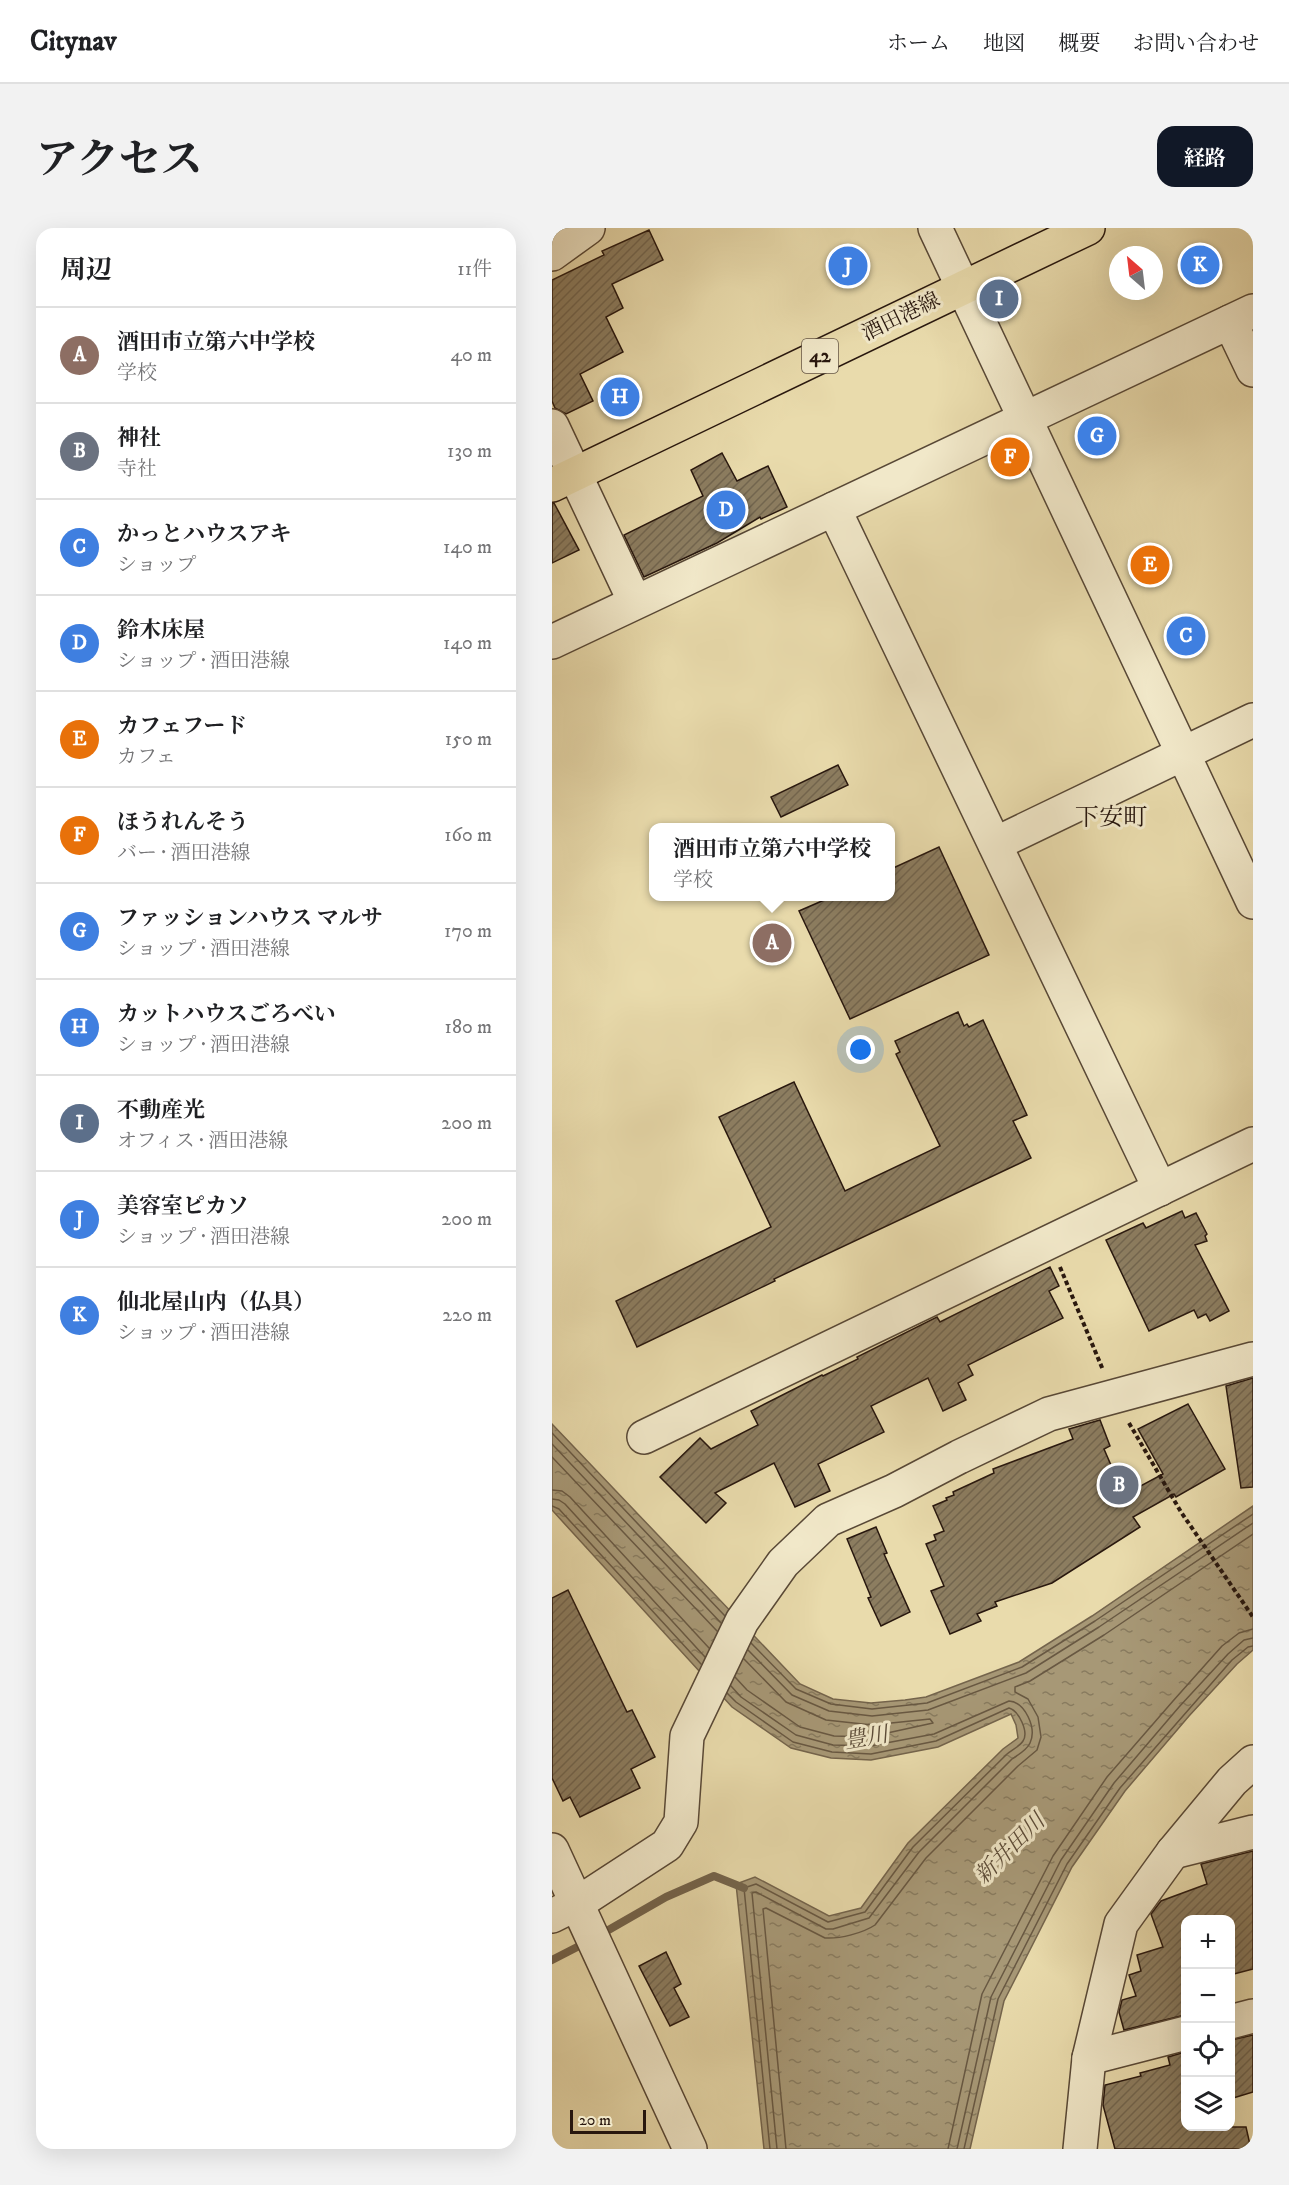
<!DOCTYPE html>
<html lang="ja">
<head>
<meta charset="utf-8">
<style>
	body { margin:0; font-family:"IM FELL DW Pica","Noto Serif JP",serif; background:#f2f2f2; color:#202124 }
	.controls { position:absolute; right:18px; bottom:18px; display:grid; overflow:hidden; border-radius:12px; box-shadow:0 6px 24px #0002 }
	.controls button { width:54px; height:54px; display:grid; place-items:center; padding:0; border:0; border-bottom:2px solid #e0e0e0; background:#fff; color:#202124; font:30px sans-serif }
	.compass { position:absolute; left:557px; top:18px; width:54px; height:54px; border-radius:50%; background:#fff; box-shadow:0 6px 24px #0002; rotate:332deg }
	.scale { position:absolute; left:18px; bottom:15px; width:76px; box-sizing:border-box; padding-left:6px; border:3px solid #28170e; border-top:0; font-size:16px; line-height:21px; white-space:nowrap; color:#28170e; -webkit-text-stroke:4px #f1e8c9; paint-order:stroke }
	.you { position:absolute; left:309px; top:822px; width:21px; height:21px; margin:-15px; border:4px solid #fff; border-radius:50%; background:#1a73e8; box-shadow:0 0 0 9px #1a73e833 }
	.badge { display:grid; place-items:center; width:39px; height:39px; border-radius:50%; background:#111827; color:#fff; font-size:20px; font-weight:700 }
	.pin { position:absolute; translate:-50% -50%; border:3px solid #fff; box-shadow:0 2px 6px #0006 }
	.popup { position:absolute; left:97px; top:595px; width:246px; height:78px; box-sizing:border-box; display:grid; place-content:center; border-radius:12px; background:#fff; filter:drop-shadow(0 2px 4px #0005); font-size:20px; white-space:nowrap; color:#757577 }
	.popup b { font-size:22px; color:#202124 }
	.popup::after { content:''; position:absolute; left:50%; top:100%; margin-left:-12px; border:12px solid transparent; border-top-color:#fff }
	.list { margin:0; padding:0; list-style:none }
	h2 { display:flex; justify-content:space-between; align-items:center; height:78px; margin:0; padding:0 24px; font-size:26px }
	h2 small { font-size:20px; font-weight:400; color:#757577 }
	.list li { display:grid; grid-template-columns:39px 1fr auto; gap:18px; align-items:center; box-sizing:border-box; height:96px; padding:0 24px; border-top:2px solid #e0e0e0 }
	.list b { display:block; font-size:22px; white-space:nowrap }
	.list p { margin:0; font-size:20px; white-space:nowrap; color:#757577 }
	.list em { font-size:20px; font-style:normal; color:#757577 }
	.icon { flex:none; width:33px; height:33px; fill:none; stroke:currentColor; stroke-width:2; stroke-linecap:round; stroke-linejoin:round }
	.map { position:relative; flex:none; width:701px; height:1921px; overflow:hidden; border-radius:18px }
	header { display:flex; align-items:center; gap:36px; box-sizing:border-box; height:84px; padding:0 30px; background:#fff; border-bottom:2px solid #e0e0e0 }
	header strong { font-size:28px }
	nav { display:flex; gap:33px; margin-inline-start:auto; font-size:21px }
	.intro { display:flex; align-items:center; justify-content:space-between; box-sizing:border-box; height:144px; padding:0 36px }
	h1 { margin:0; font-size:42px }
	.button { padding:15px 27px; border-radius:18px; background:#111827; color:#fff; font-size:21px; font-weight:700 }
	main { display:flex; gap:36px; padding:0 36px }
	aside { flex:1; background:#fff; border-radius:18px; box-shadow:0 6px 24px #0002 }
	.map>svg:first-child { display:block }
	.water { fill:url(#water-ripples); stroke:#74644c; stroke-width:1.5 }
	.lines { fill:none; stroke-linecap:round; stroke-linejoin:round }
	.shore { stroke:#685842; stroke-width:1.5 }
	.stream { stroke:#74644c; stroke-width:8 }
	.building { fill:url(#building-hatch); stroke:#28170e; stroke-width:1.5 }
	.minor-casing { stroke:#584836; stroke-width:36 }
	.major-casing { stroke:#28170e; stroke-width:36 }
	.path { stroke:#28170e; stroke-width:4; stroke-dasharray:4.5 3; stroke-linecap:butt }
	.minor { stroke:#f1e8c9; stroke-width:33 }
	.major { stroke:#e9dbac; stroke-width:33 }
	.labels { text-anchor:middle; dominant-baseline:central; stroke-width:6; stroke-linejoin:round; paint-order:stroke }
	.shield { fill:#f1e8c9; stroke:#645646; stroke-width:1.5 }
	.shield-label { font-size:20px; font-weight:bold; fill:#28170e }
	.street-label { font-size:21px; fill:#28170e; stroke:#f1e8c9 }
	.water-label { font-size:22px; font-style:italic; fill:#5b4b38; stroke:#f1e8c9 }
	.quarter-label { font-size:24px; fill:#28170e; stroke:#f1e8c9 }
</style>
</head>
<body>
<header>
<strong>Citynav</strong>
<nav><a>ホーム</a><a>地図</a><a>概要</a><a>お問い合わせ</a></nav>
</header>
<div class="intro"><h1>アクセス</h1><a class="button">経路</a></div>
<main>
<aside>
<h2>周辺<small>11件</small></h2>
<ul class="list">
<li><span class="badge" style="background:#8d6e63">A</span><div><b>酒田市立第六中学校</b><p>学校</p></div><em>40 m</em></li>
<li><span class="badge" style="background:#6b7280">B</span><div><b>神社</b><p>寺社</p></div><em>130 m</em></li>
<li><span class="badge" style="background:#3f7fe0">C</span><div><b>かっとハウスアキ</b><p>ショップ</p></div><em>140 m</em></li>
<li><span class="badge" style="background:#3f7fe0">D</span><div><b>鈴木床屋</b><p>ショップ · 酒田港線</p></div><em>140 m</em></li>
<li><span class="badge" style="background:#e8710a">E</span><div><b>カフェフード</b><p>カフェ</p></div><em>150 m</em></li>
<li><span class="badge" style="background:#e8710a">F</span><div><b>ほうれんそう</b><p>バー · 酒田港線</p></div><em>160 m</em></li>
<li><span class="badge" style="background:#3f7fe0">G</span><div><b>ファッションハウス マルサ</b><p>ショップ · 酒田港線</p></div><em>170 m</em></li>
<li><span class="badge" style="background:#3f7fe0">H</span><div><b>カットハウスごろべい</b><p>ショップ · 酒田港線</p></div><em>180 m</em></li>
<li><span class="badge" style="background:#5c6f8a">I</span><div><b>不動産光</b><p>オフィス · 酒田港線</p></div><em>200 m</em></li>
<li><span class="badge" style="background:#3f7fe0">J</span><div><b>美容室ピカソ</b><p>ショップ · 酒田港線</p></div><em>200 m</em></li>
<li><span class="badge" style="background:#3f7fe0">K</span><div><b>仙北屋山内（仏具）</b><p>ショップ · 酒田港線</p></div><em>220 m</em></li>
</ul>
</aside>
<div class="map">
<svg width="701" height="1921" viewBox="0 0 701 1921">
	<defs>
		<pattern id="water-ripples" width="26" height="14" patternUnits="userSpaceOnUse" patternTransform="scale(1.5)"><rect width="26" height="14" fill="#a79876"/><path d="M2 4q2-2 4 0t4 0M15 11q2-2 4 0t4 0" fill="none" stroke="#887b5f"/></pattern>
		<pattern id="building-hatch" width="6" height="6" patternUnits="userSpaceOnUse" patternTransform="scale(1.5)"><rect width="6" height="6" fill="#8c7d60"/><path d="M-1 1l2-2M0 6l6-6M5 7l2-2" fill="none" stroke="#72654e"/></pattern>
	</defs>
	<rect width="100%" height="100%" fill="#e9dbac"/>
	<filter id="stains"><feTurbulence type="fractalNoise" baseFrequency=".00333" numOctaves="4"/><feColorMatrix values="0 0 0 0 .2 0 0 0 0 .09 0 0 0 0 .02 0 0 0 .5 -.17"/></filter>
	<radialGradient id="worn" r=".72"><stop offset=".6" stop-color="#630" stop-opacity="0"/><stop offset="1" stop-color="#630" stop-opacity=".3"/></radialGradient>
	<polygon class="water" points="0,1196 248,1456 281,1471 319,1475 353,1472 374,1469 467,1434 540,1388 701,1278 701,1422 685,1436 637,1488 573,1563 520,1639 452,1773 418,1921 212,1921 184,1656 203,1649 277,1688 309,1680 356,1615 451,1521 466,1510 464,1497 459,1486 386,1519 319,1532 279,1530 239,1520 180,1479 0,1282"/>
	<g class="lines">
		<g class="shore">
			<polyline points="0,1205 173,1388"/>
			<polyline points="0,1216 169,1395"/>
			<polyline points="0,1229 165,1403"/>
			<polyline points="0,1262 10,1263 18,1269 157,1420"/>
			<polyline points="0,1271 7,1272 13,1276 153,1429"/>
			<polyline points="0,1278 7,1281 149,1436"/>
			<polyline points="199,1415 244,1461 279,1476 320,1481 375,1475 470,1439 543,1393 701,1286"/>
			<polyline points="196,1422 240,1467 277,1483 320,1488 376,1482 474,1445 547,1399 701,1295"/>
			<polyline points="183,1449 195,1462 248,1499 282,1508 317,1509 381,1495 378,1491 320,1497 274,1492 234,1474 192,1431"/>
			<path d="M179 1458 189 1469 244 1507 281 1517 318 1518 382 1506 457 1473C473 1474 485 1500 478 1515 475 1522 466 1527 460 1531L367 1624 317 1690 281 1701H274L204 1664 200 1665 225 1921"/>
			<path d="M175 1465 184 1474 241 1514 280 1524 319 1526 384 1513 457 1480C467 1483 477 1504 471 1513 468 1518 460 1522 455 1526L361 1619 313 1684 276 1694 204 1656 192 1660 218 1921"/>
			<path d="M234 1921 211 1681 214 1680 273 1710C288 1711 311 1705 323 1697L374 1630 466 1538 485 1522 489 1509 486 1489 476 1471 463 1464V1459L478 1453 552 1407 701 1306"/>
			<polyline points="396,1921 430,1766 501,1628 555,1549 621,1473 670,1418 687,1405 701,1401"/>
			<polyline points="405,1921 439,1769 509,1632 562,1555 627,1479 676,1426 692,1412 701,1410"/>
			<polyline points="412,1921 446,1771 515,1636 568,1560 680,1432 696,1419 701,1418"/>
		</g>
		<g class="stream">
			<polyline points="46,1708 114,1669 162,1648 192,1660"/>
			<polyline points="0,1732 33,1715"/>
		</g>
	</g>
	<g class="building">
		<polygon points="97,2 111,32 60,56 71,80 54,89 71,124 28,146 41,173 14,186 3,180 0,173 0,52 52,27 50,23"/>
		<polygon points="170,225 185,253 216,238 235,279 209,291 208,289 165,315 92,349 72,307 151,268 139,242"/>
		<polygon points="2,275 27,322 0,335 0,276"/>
		<polygon points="286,537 296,557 229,589 219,569"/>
		<polygon points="387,619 437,727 298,791 247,683 279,669 339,669 339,641"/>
		<polygon points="406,784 412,798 415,796 417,799 431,792 475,887 461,893 479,930 222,1051 223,1053 85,1119 64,1073 219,999 167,889 242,854 293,963 388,918 344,826 348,824 343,813"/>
		<polygon points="630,983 633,990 644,985 655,1006 653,1008 655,1013 643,1017 677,1083 658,1093 654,1086 646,1090 642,1082 597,1103 554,1012 591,995 594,1000"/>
		<polygon points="498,1039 507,1058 497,1063 511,1090 416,1137 421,1147 406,1155 414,1172 391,1183 376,1150 319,1178 332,1204 266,1236 278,1263 243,1279 222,1235 163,1265 174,1275 154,1295 108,1249 148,1210 159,1221 206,1197 199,1183 270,1147 271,1148 306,1131 305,1129 385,1089 388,1094"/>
		<polygon points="701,1150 701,1259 689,1260 674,1158"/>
		<polygon points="636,1176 673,1241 624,1269 622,1266 581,1289 588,1299 500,1355 443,1374 445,1378 425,1386 429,1393 398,1406 379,1363 392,1358 374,1316 384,1312 382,1307 392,1303 381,1278 395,1272 394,1270 402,1267 401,1264 442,1245 441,1241 521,1211 517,1201 548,1192 558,1218 552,1221 572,1267 611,1246 586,1201"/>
		<polygon points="324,1299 335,1325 332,1326 358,1384 329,1398 316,1370 319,1369 295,1311"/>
		<polygon points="16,1362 75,1484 80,1482 103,1529 79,1541 88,1560 28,1589 18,1569 11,1573 0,1550 0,1370"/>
		<polygon points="701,1623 701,1741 678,1747 678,1692 633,1692 633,1787 572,1802 567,1784 570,1772 584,1768 577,1747 589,1743 585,1727 611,1719 599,1686 609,1673 655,1656 649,1636"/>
		<polygon points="114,1724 129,1756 122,1760 137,1789 118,1798 87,1738"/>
		<polygon points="701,1807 701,1864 678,1871 679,1812"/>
		<polygon points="633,1824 633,1899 694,1899 699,1921 563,1921 551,1877 553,1857 589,1848 588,1845 618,1837 616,1829"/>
	</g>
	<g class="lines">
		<defs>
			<g id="minor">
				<polyline points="383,0 701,674"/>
				<polyline points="0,26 36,0"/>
				<polyline points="678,94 701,142"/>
				<polyline points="0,198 83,374"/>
				<polyline points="282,281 608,961"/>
				<polyline points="0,414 701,83"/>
				<polyline points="443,616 701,492"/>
				<polyline points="92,1209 701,916"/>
				<polyline points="0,1622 138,1921"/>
				<polyline points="621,1624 701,1604"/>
				<polyline points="0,1688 26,1675 115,1617 129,1594 135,1508 190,1393 231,1335 276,1292 342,1263 407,1229 497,1186 701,1131"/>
				<polyline points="678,1794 701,1788"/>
				<polyline points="537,1830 634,1805"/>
				<polyline points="528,1921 537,1830 569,1696 621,1624 680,1553 701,1534"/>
			</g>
			<polyline id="major" points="0,257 536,0"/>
		</defs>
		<use href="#minor" class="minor-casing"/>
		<use href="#major" class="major-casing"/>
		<g class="path">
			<polyline points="508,1039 551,1142"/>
			<polyline points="577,1195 629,1284 701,1389"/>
		</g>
		<use href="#minor" class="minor"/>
		<use href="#major" class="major"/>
	</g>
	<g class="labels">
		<rect class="shield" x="250" y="111" width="36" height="34" rx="4.5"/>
		<g class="shield-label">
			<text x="268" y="128">42</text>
		</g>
		<g class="street-label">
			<text transform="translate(349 89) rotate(-26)">酒田港線</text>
		</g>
		<g class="water-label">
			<text transform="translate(314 1510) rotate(-10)">豊川</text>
			<text transform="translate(458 1621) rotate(-45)">新井田川</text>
		</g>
		<g class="quarter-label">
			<text x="559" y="590">下安町</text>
		</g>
	</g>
	<rect width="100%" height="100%" filter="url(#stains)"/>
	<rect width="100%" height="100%" fill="url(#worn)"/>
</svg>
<div class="controls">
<button>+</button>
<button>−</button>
<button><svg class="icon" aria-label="locate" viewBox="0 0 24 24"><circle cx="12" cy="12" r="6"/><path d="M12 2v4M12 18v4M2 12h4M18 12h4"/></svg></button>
<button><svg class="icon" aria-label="layers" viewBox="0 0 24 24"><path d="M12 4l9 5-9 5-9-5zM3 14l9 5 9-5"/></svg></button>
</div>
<svg class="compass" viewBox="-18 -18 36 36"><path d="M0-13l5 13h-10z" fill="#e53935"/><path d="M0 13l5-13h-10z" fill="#757577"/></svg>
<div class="scale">20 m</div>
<div class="you"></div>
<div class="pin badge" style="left:220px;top:715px;background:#8d6e63">A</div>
<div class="popup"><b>酒田市立第六中学校</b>学校</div>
<div class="pin badge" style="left:567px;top:1257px;background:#6b7280">B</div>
<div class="pin badge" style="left:634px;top:408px;background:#3f7fe0">C</div>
<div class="pin badge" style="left:174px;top:282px;background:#3f7fe0">D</div>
<div class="pin badge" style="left:598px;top:337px;background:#e8710a">E</div>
<div class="pin badge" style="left:458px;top:229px;background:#e8710a">F</div>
<div class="pin badge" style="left:545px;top:208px;background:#3f7fe0">G</div>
<div class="pin badge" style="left:68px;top:169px;background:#3f7fe0">H</div>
<div class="pin badge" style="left:447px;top:71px;background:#5c6f8a">I</div>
<div class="pin badge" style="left:296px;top:38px;background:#3f7fe0">J</div>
<div class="pin badge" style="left:648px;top:37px;background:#3f7fe0">K</div>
</div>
</main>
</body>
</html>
